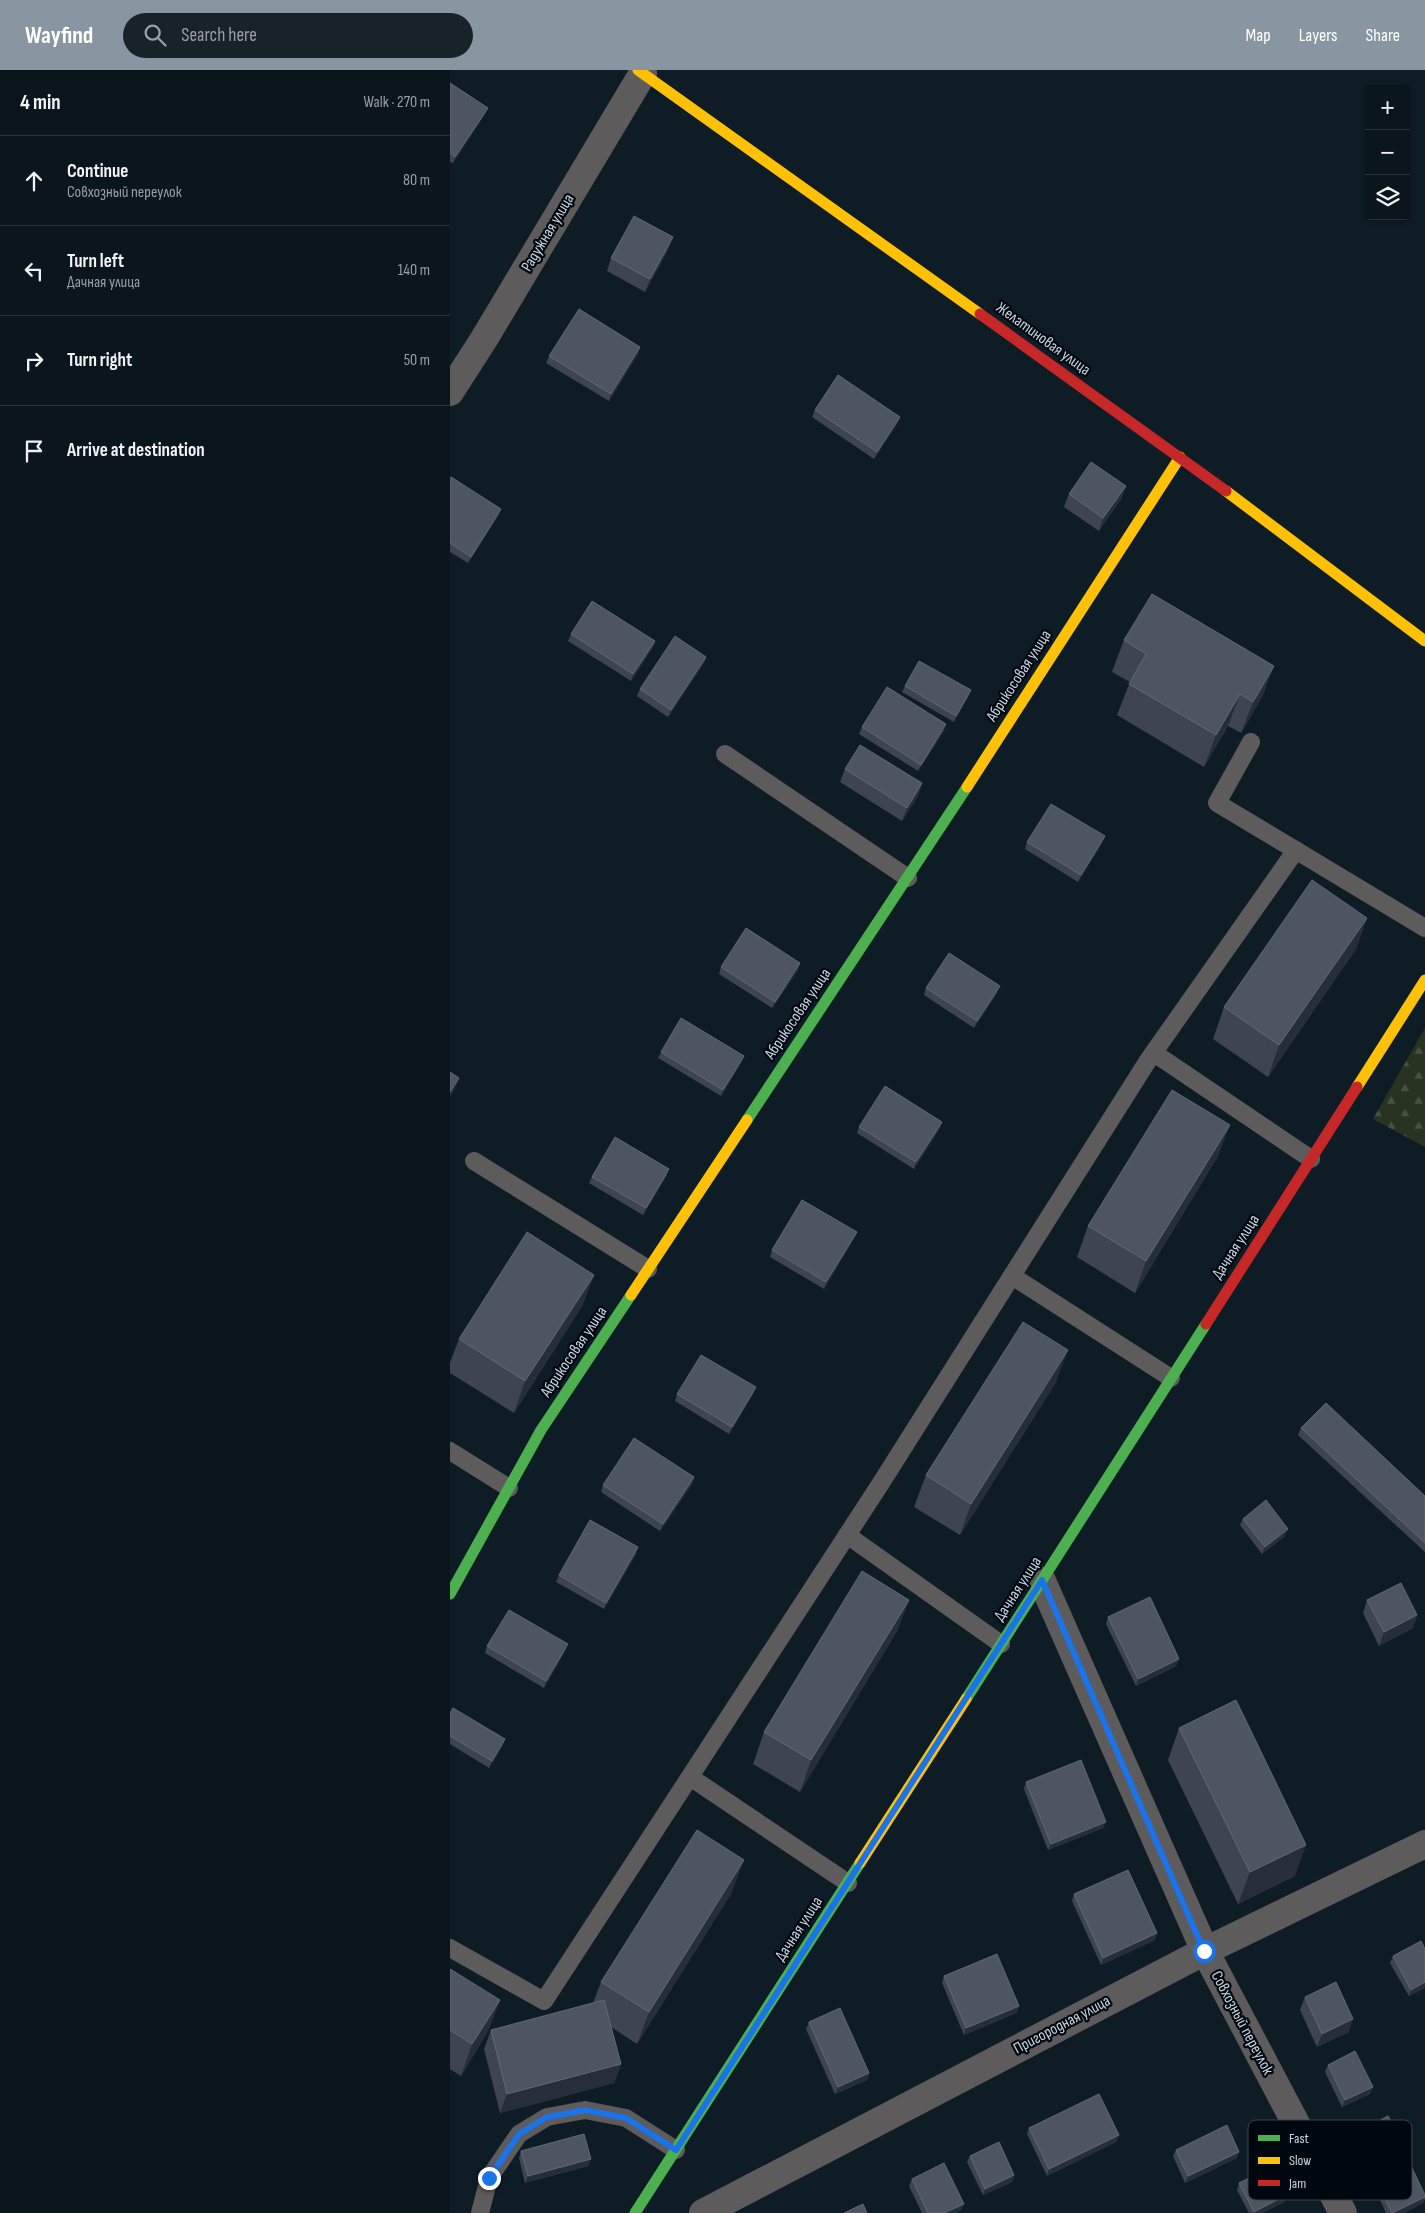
<!DOCTYPE html>
<html lang="en">
<head>
<meta charset="utf-8">
<style>
	body { margin:0; font-family:"Sofia Sans Condensed",sans-serif; background:#182229; color:#f1f3f6 }
	.controls { position:absolute; right:15px; top:15px; display:grid; overflow:hidden; border-radius:5px; box-shadow:0 1px 4px #0004 }
	.controls button { width:45px; height:45px; display:grid; place-items:center; padding:0; border:0; border-bottom:1px solid #2a343b; background:#0a151c; color:#f1f3f6; font:25px sans-serif }
	.stop { position:absolute; width:15px; height:15px; margin:-11px; border:4px solid #1a73e8; border-radius:50%; background:#fff }
	.stop.end { background:#1a73e8; border-color:#fff; box-shadow:0 1px 5px #0008 }
	.list { margin:0; padding:0; list-style:none }
	h2 { display:flex; justify-content:space-between; align-items:center; height:65px; margin:0; padding:0 20px; font-size:21px }
	h2 small { font-size:16px; font-weight:400; color:#999fa3 }
	.list li { display:grid; grid-template-columns:32px 1fr auto; gap:15px; align-items:center; box-sizing:border-box; height:90px; padding:0 20px; border-top:1px solid #2a343b }
	.list b { display:block; font-size:19px; white-space:nowrap }
	.list p { margin:0; font-size:16px; white-space:nowrap; color:#999fa3 }
	.list em { font-size:16px; font-style:normal; color:#999fa3 }
	.icon { flex:none; width:28px; height:28px; fill:none; stroke:currentColor; stroke-width:2; stroke-linecap:round; stroke-linejoin:round }
	.map { position:relative; flex:none; width:975px; height:2143px; overflow:hidden }
	header { display:flex; align-items:center; gap:30px; box-sizing:border-box; height:70px; padding:0 25px; background:#8796a1; color:#fff }
	header strong { font-size:24px }
	nav { display:flex; gap:28px; margin-inline-start:auto; font-size:18px }
	.search { width:350px; height:45px; background:#182229; display:flex; align-items:center; gap:12px; box-sizing:border-box; padding:0 18px; border-radius:28px; color:#999fa3; font-size:19px }
	main { display:flex }
	aside { flex:1; background:#0a151c }
	.map>svg:first-child { display:block }
	.forest { fill:url(#forest-firs) }
	.lines { fill:none; stroke-linecap:round; stroke-linejoin:round }
	.lane { stroke:#5e5b5c; stroke-width:18 }
	.street { stroke:#5e5b5c; stroke-width:28 }
	.fast { stroke:#4caf50; stroke-width:11 }
	.slow { stroke:#ffc107; stroke-width:11 }
	.jam { stroke:#c62828; stroke-width:11 }
	.wall { fill:#3e4550 }
	.shaded-wall { fill:#252e39 }
	.building { fill:#4d5560; stroke:#606974 }
	.route { stroke:#1a73e8; stroke-width:6 }
	.labels { text-anchor:middle; dominant-baseline:central; stroke-width:4.5; stroke-linejoin:round; paint-order:stroke }
	.street-label { font-size:16px; fill:#c8d7e3; stroke:#01070f }
	.key { fill:#01070f; stroke:#3d454f; stroke-width:1 }
	.key-label { font-size:14px; fill:#c8d7e3 }
</style>
</head>
<body>
<header>
<strong>Wayfind</strong>
<div class="search"><svg class="icon" aria-label="search" viewBox="0 0 24 24"><circle cx="10" cy="10" r="6"/><path d="M15 15l6 6"/></svg>Search here</div>
<nav><a>Map</a><a>Layers</a><a>Share</a></nav>
</header>
<main>
<aside>
<h2>4 min<small>Walk · 270 m</small></h2>
<ul class="list">
<li><svg class="icon" aria-label="ahead" viewBox="0 0 24 24"><path d="M12 20V5M6 11l6-6 6 6"/></svg><div><b>Continue</b><p>Совхозный переулок</p></div><em>80 m</em></li>
<li><svg class="icon" aria-label="left" viewBox="0 0 24 24"><path d="M17 20v-9H6M10 6l-5 5 5 5"/></svg><div><b>Turn left</b><p>Дачная улица</p></div><em>140 m</em></li>
<li><svg class="icon" aria-label="right" viewBox="0 0 24 24"><path d="M7 20v-9h11M14 6l5 5-5 5"/></svg><div><b>Turn right</b></div><em>50 m</em></li>
<li><svg class="icon" aria-label="arrive" viewBox="0 0 24 24"><path d="M6 21V4h12l-3 4 3 4H6"/></svg><div><b>Arrive at destination</b></div></li>
</ul>
</aside>
<div class="map">
<svg width="975" height="2143" viewBox="0 0 975 2143">
	<defs>
		<pattern id="forest-firs" width="22" height="20" patternUnits="userSpaceOnUse" patternTransform="scale(1.25)"><rect width="22" height="20" fill="#293322"/><path d="M5 1l3.5 6h-7zM16 11l3.5 6h-7z" fill="#475042"/></pattern>
	</defs>
	<rect width="100%" height="100%" fill="#0e1c26"/>
	<polygon class="forest" points="975,958 975,1077 923,1049"/>
	<g class="lines">
		<g class="lane">
			<polyline points="801,672 767,733 975,858"/>
			<polyline points="275,684 458,808"/>
			<polyline points="704,983 861,1089"/>
			<polyline points="24,1091 198,1199"/>
			<polyline points="562,1206 721,1308"/>
			<polyline points="0,1381 59,1418"/>
			<polyline points="397,1465 551,1574"/>
			<polyline points="240,1707 398,1813"/>
			<polyline points="0,1878 94,1931 431,1413 697,992 846,780"/>
			<polyline points="30,2143 39,2108 69,2064 97,2047 135,2040 176,2048 226,2080"/>
		</g>
		<g class="street">
			<polyline points="0,322 34,269 193,3"/>
			<polyline points="592,1511 755,1881 893,2143"/>
			<polyline points="253,2143 755,1881 975,1774"/>
		</g>
		<g class="fast">
			<polyline points="297,1050 517,717"/>
			<polyline points="0,1524 91,1360 181,1225"/>
			<polyline points="516,1629 756,1254"/>
			<polyline points="185,2143 410,1793"/>
		</g>
		<g class="slow">
			<polyline points="188,0 530,244"/>
			<polyline points="776,421 975,571"/>
			<polyline points="517,717 730,387"/>
			<polyline points="907,1017 975,910"/>
			<polyline points="181,1225 297,1050"/>
			<polyline points="410,1793 516,1629"/>
		</g>
		<g class="jam">
			<polyline points="530,244 776,421"/>
			<polyline points="756,1254 907,1017"/>
		</g>
	</g>
	<g class="wall">
		<polygon points="0,13 38,38 35,44 3,93 0,92"/>
		<polygon points="218,180 195,222 157,201 161,188"/>
		<polygon points="190,277 188,284 159,331 96,293 99,286"/>
		<polygon points="365,340 450,347 447,354 424,389 362,347"/>
		<polygon points="0,409 51,439 48,446 18,493 0,482"/>
		<polygon points="676,416 671,429 649,461 614,437 619,424"/>
		<polygon points="121,564 205,571 203,577 181,611 118,571"/>
		<polygon points="674,570 824,596 812,627 791,663 778,656 754,697 667,645 680,612 662,602"/>
		<polygon points="256,587 254,593 218,647 187,626 190,619"/>
		<polygon points="455,616 518,627 504,652 452,622"/>
		<polygon points="412,657 494,661 468,701 409,664"/>
		<polygon points="395,699 472,713 468,726 452,751 390,712"/>
		<polygon points="655,766 652,773 628,812 575,779 577,772"/>
		<polygon points="917,848 906,879 818,1007 763,969 774,937"/>
		<polygon points="350,893 348,900 322,938 269,904 271,897"/>
		<polygon points="476,918 547,923 524,958 474,925"/>
		<polygon points="211,982 294,986 291,993 271,1026 208,988"/>
		<polygon points="492,1052 490,1058 464,1099 407,1063 409,1057"/>
		<polygon points="768,1086 685,1223 627,1187 638,1156"/>
		<polygon points="217,1105 193,1145 139,1113 142,1107"/>
		<polygon points="407,1162 404,1168 374,1219 320,1187 322,1180"/>
		<polygon points="144,1205 132,1236 64,1343 0,1303 0,1293 9,1269"/>
		<polygon points="606,1312 510,1465 464,1437 476,1405"/>
		<polygon points="306,1317 303,1324 279,1364 225,1331 227,1324"/>
		<polygon points="851,1358 975,1426 975,1482 848,1365"/>
		<polygon points="244,1407 242,1414 210,1461 151,1422 153,1415"/>
		<polygon points="793,1449 835,1466 812,1484 790,1455"/>
		<polygon points="188,1477 186,1484 154,1539 106,1512 109,1505"/>
		<polygon points="459,1530 447,1561 350,1722 303,1694 314,1662"/>
		<polygon points="917,1530 967,1545 963,1558 929,1576 913,1543"/>
		<polygon points="658,1547 729,1589 726,1596 686,1616 656,1554"/>
		<polygon points="37,1576 115,1581 94,1618 35,1583"/>
		<polygon points="0,1643 53,1675 39,1698 0,1674"/>
		<polygon points="729,1658 845,1806 788,1834 718,1690"/>
		<polygon points="576,1712 653,1758 598,1780 574,1719"/>
		<polygon points="282,1822 187,1974 161,1957 171,1994 164,2013 50,2043 34,1979 41,1960 143,1933 151,1912"/>
		<polygon points="624,1824 705,1870 651,1895 622,1831"/>
		<polygon points="975,1879 975,1918 959,1926 940,1893 943,1886"/>
		<polygon points="0,1899 50,1930 38,1961 11,2006 0,1999"/>
		<polygon points="494,1906 569,1936 566,1943 514,1965 492,1913"/>
		<polygon points="855,1927 899,1962 867,1977 850,1940"/>
		<polygon points="359,1952 419,2003 417,2010 385,2024 356,1959"/>
		<polygon points="878,1995 923,2017 920,2024 892,2037 875,2002"/>
		<polygon points="579,2058 669,2065 666,2072 597,2106 577,2064"/>
		<polygon points="905,2064 953,2074 950,2080 917,2098 902,2070"/>
		<polygon points="726,2080 787,2088 735,2113 723,2086"/>
		<polygon points="71,2081 141,2089 138,2096 75,2113 69,2088"/>
		<polygon points="520,2086 564,2105 562,2112 533,2125 517,2092"/>
		<polygon points="462,2109 514,2134 511,2140 505,2143 472,2143 459,2116"/>
		<polygon points="789,2113 836,2125 834,2132 813,2143 799,2143 787,2120"/>
		<polygon points="927,2113 975,2125 975,2129 973,2133 954,2143 936,2143 925,2119"/>
	</g>
	<g class="shaded-wall">
		<polygon points="38,38 35,44 3,93 5,87"/>
		<polygon points="223,167 218,180 195,222 200,209"/>
		<polygon points="190,277 188,284 159,331 161,324"/>
		<polygon points="450,347 447,354 424,389 427,382"/>
		<polygon points="676,416 671,429 649,461 653,448"/>
		<polygon points="51,439 48,446 18,493 21,487"/>
		<polygon points="205,571 203,577 181,611 183,604"/>
		<polygon points="256,587 254,593 218,647 221,640"/>
		<polygon points="824,596 812,627 791,663 803,632"/>
		<polygon points="521,620 518,627 504,652 506,646"/>
		<polygon points="790,624 778,656 754,697 766,665"/>
		<polygon points="496,654 494,661 468,701 471,695"/>
		<polygon points="472,713 468,726 452,751 457,738"/>
		<polygon points="655,766 652,773 628,812 631,805"/>
		<polygon points="917,848 906,879 818,1007 829,975"/>
		<polygon points="350,893 348,900 322,938 325,932"/>
		<polygon points="550,916 547,923 524,958 527,951"/>
		<polygon points="294,986 291,993 271,1026 273,1020"/>
		<polygon points="9,1008 4,1021 0,1027 0,1022"/>
		<polygon points="492,1052 490,1058 464,1099 466,1092"/>
		<polygon points="780,1055 768,1086 685,1223 696,1191"/>
		<polygon points="219,1099 217,1105 193,1145 196,1138"/>
		<polygon points="407,1162 404,1168 374,1219 376,1212"/>
		<polygon points="144,1205 132,1236 64,1343 75,1311"/>
		<polygon points="618,1280 606,1312 510,1465 521,1434"/>
		<polygon points="306,1317 303,1324 279,1364 282,1357"/>
		<polygon points="244,1407 242,1414 210,1461 213,1454"/>
		<polygon points="838,1459 835,1466 812,1484 815,1477"/>
		<polygon points="188,1477 186,1484 154,1539 156,1533"/>
		<polygon points="459,1530 447,1561 350,1722 361,1690"/>
		<polygon points="967,1545 963,1558 929,1576 934,1562"/>
		<polygon points="118,1574 115,1581 94,1618 96,1611"/>
		<polygon points="729,1589 726,1596 686,1616 688,1609"/>
		<polygon points="55,1669 53,1675 39,1698 42,1691"/>
		<polygon points="656,1752 653,1758 598,1780 601,1774"/>
		<polygon points="856,1775 845,1806 788,1834 800,1802"/>
		<polygon points="294,1790 282,1822 187,1974 199,1942"/>
		<polygon points="707,1863 705,1870 651,1895 653,1888"/>
		<polygon points="975,1912 975,1918 959,1926 961,1920"/>
		<polygon points="50,1930 38,1961 11,2006 22,1974"/>
		<polygon points="569,1936 566,1943 514,1965 516,1958"/>
		<polygon points="903,1949 899,1962 867,1977 872,1964"/>
		<polygon points="171,1994 164,2013 50,2043 57,2024"/>
		<polygon points="419,2003 417,2010 385,2024 388,2017"/>
		<polygon points="923,2017 920,2024 892,2037 895,2030"/>
		<polygon points="669,2065 666,2072 597,2106 599,2099"/>
		<polygon points="953,2074 950,2080 917,2098 919,2091"/>
		<polygon points="789,2082 787,2088 735,2113 738,2106"/>
		<polygon points="141,2089 138,2096 75,2113 78,2106"/>
		<polygon points="564,2105 562,2112 533,2125 535,2119"/>
		<polygon points="836,2125 834,2132 813,2143 804,2143 804,2142"/>
		<polygon points="975,2127 973,2133 954,2143 942,2143"/>
		<polygon points="514,2134 511,2140 505,2143 494,2143"/>
	</g>
	<g class="building">
		<polygon points="0,13 38,38 5,87 0,83"/>
		<polygon points="184,146 223,167 200,209 161,188"/>
		<polygon points="129,239 190,277 161,324 99,286"/>
		<polygon points="388,305 450,347 427,382 365,340"/>
		<polygon points="641,392 676,416 653,448 619,424"/>
		<polygon points="1,407 51,439 21,487 0,473 0,409"/>
		<polygon points="702,524 824,596 803,632 790,624 766,665 679,614 696,584 674,570"/>
		<polygon points="142,531 205,571 183,604 121,564"/>
		<polygon points="225,566 256,587 221,640 190,619"/>
		<polygon points="469,591 521,620 506,646 455,616"/>
		<polygon points="437,617 496,654 471,695 412,657"/>
		<polygon points="410,675 472,713 457,738 395,699"/>
		<polygon points="601,734 655,766 631,805 577,772"/>
		<polygon points="862,810 917,848 829,975 774,937"/>
		<polygon points="296,858 350,893 325,932 271,897"/>
		<polygon points="499,883 550,916 527,951 476,918"/>
		<polygon points="231,948 294,986 273,1020 211,982"/>
		<polygon points="0,1002 9,1008 0,1022"/>
		<polygon points="435,1016 492,1052 466,1092 409,1057"/>
		<polygon points="722,1020 780,1055 696,1191 638,1156"/>
		<polygon points="165,1067 219,1099 196,1138 142,1107"/>
		<polygon points="352,1130 407,1162 376,1212 322,1180"/>
		<polygon points="77,1162 144,1205 75,1311 9,1269"/>
		<polygon points="573,1252 618,1280 521,1434 476,1405"/>
		<polygon points="251,1285 306,1317 282,1357 227,1324"/>
		<polygon points="876,1333 975,1426 975,1473 851,1358"/>
		<polygon points="184,1368 244,1407 213,1454 153,1415"/>
		<polygon points="816,1430 838,1459 815,1477 793,1449"/>
		<polygon points="140,1450 188,1477 156,1533 109,1505"/>
		<polygon points="412,1501 459,1530 361,1690 314,1662"/>
		<polygon points="951,1513 967,1545 934,1562 917,1530"/>
		<polygon points="700,1527 729,1589 688,1609 658,1547"/>
		<polygon points="59,1540 118,1574 96,1611 37,1576"/>
		<polygon points="786,1630 856,1775 800,1802 729,1658"/>
		<polygon points="3,1638 55,1669 42,1691 0,1666 0,1643"/>
		<polygon points="631,1690 656,1752 601,1774 576,1712"/>
		<polygon points="247,1760 294,1790 199,1942 151,1912"/>
		<polygon points="678,1800 707,1863 653,1888 624,1824"/>
		<polygon points="971,1871 975,1879 975,1912 961,1920 943,1886"/>
		<polygon points="547,1884 569,1936 516,1958 494,1906"/>
		<polygon points="0,1899 50,1930 22,1974 0,1960"/>
		<polygon points="886,1912 903,1949 872,1964 855,1927"/>
		<polygon points="154,1930 171,1994 57,2024 41,1960"/>
		<polygon points="390,1938 419,2003 388,2017 359,1952"/>
		<polygon points="905,1981 923,2017 895,2030 878,1995"/>
		<polygon points="649,2024 669,2065 599,2099 579,2058"/>
		<polygon points="938,2046 953,2074 919,2091 905,2064"/>
		<polygon points="777,2055 789,2082 738,2106 726,2080"/>
		<polygon points="134,2064 141,2089 78,2106 71,2081"/>
		<polygon points="549,2072 564,2105 535,2119 520,2086"/>
		<polygon points="494,2093 514,2134 494,2143 478,2143 462,2109"/>
		<polygon points="961,2096 975,2125 975,2127 942,2143 927,2113"/>
		<polygon points="821,2097 836,2125 804,2142 789,2113"/>
		<polygon points="413,2134 417,2143 394,2143"/>
	</g>
	<g class="lines">
		<polyline class="route" points="39,2108 69,2064 97,2047 135,2040 176,2048 226,2080 592,1510 754,1881"/>
	</g>
	<g class="labels">
		<g class="street-label">
			<text transform="translate(98 163) rotate(-59)">Радужная улица</text>
			<text transform="translate(593 269) rotate(36)">Желатиновая улица</text>
			<text transform="translate(569 606) rotate(-57)">Абрикосовая улица</text>
			<text transform="translate(348 944) rotate(-56)">Абрикосовая улица</text>
			<text transform="translate(786 1177) rotate(-57)">Дачная улица</text>
			<text transform="translate(124 1282) rotate(-56)">Абрикосовая улица</text>
			<text transform="translate(568 1519) rotate(-57)">Дачная улица</text>
			<text transform="translate(349 1859) rotate(-57)">Дачная улица</text>
			<text transform="translate(792 1953) rotate(62)">Совхозный переулок</text>
			<text transform="translate(612 1955) rotate(-28)">Пригородная улица</text>
		</g>
	</g>
	<rect x="798" y="2050" width="164" height="80" rx="8" class="key"/>
	<rect x="808" y="2065" width="22" height="6" fill="#4caf50"/>
	<rect x="808" y="2087" width="22" height="7" fill="#ffc107"/>
	<rect x="808" y="2110" width="22" height="6" fill="#c62828"/>
	<g class="key-label">
		<text x="839" y="2073">Fast</text>
		<text x="839" y="2095">Slow</text>
		<text x="839" y="2118">Jam</text>
	</g>
</svg>
<div class="controls">
<button>+</button>
<button>−</button>
<button><svg class="icon" aria-label="layers" viewBox="0 0 24 24"><path d="M12 4l9 5-9 5-9-5zM3 14l9 5 9-5"/></svg></button>
</div>
<div class="stop" style="left:754px;top:1881px"></div>
<div class="stop end" style="left:39px;top:2108px"></div>
</div>
</main>
</body>
</html>
